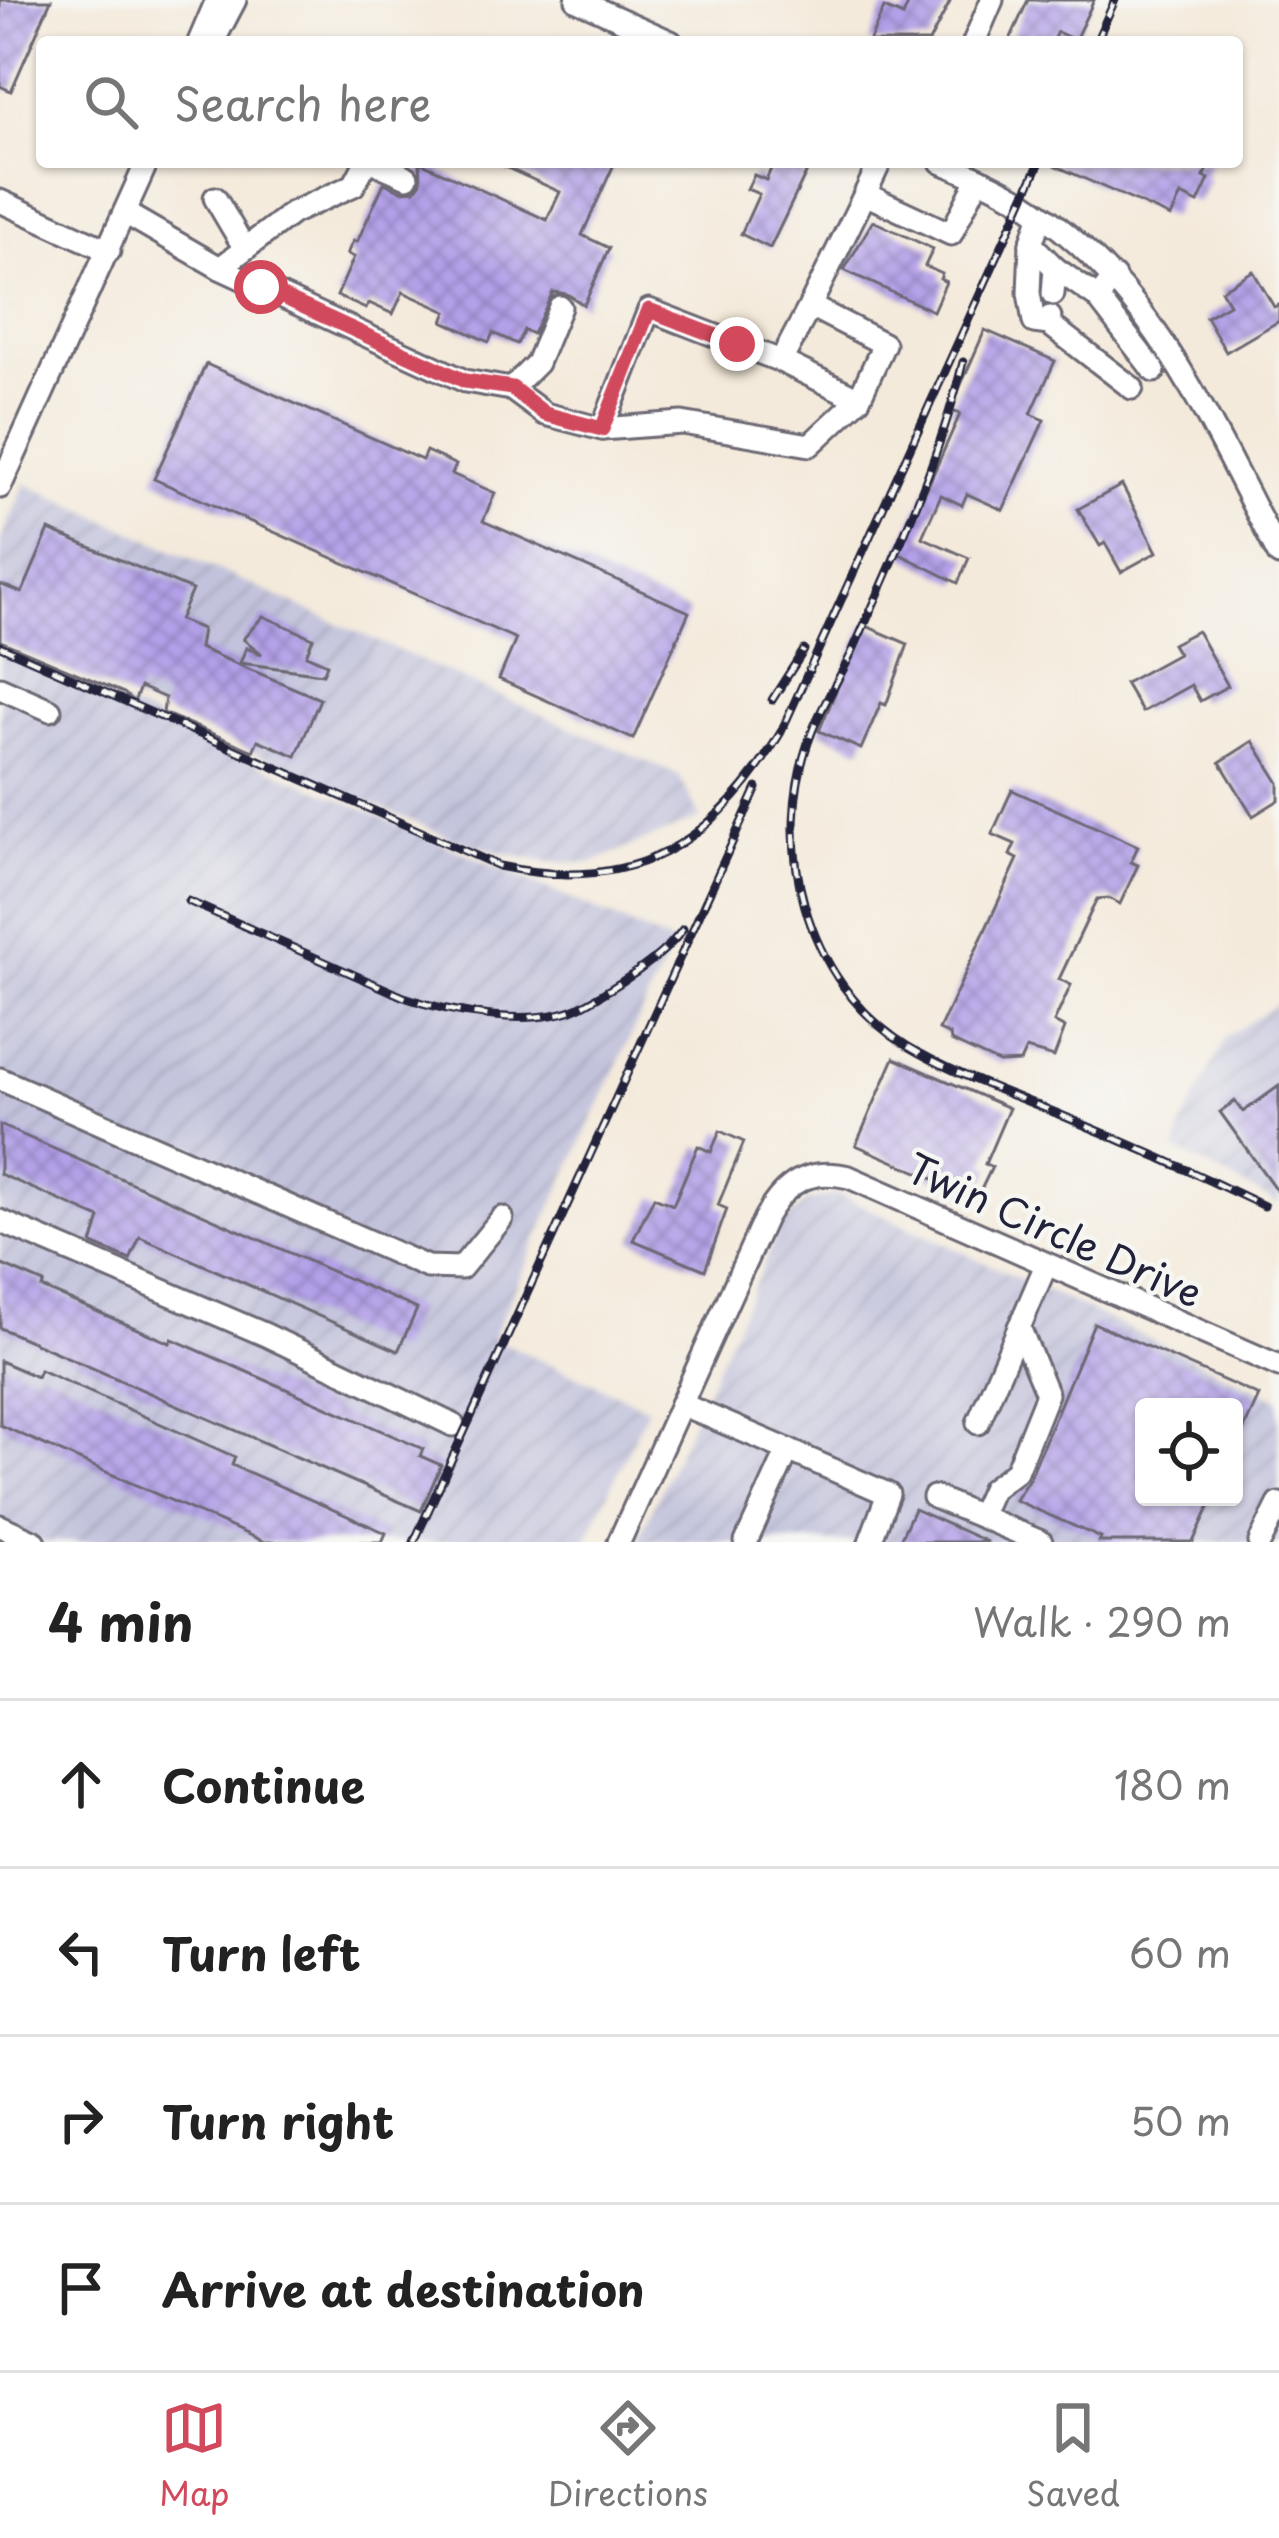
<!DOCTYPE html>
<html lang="en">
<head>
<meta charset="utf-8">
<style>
	body { margin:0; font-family:"Playpen Sans",sans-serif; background:#f6f6f6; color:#222 }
	.controls { position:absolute; right:36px; bottom:36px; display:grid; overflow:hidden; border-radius:12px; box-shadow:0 3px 9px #0004 }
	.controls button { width:108px; height:108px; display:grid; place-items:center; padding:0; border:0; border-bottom:3px solid #e0e0e0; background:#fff; color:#222; font:60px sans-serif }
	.stop { position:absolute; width:36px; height:36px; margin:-27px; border:9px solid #d1495b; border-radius:50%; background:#fff }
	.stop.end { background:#d1495b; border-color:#fff; box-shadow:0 3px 12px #0008 }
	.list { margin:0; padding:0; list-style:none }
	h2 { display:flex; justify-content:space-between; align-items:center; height:156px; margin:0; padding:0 48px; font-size:51px }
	h2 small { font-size:39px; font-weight:400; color:#767676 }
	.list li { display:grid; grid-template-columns:78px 1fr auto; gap:36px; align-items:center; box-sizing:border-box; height:168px; padding:0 48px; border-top:3px solid #e0e0e0 }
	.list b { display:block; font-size:45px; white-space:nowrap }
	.list em { font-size:39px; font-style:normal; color:#767676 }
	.icon { flex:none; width:66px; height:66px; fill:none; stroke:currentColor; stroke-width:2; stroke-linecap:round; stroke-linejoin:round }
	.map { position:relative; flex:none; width:1279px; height:1542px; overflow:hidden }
	.search { position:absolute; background:#fff; box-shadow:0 3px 9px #0004; left:36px; right:36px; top:36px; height:132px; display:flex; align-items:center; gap:30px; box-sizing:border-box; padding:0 42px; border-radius:12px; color:#767676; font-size:45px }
	.sheet { height:828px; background:#fff }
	nav { display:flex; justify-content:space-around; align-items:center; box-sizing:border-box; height:168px; border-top:3px solid #e0e0e0; background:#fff; font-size:33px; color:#767676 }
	nav a { display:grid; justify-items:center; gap:6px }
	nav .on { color:#d1495b }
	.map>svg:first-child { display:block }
	.industrial { fill:url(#industrial-furrows); fill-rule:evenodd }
	.building { fill:url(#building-cross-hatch) }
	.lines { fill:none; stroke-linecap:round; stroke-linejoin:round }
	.minor-casing { stroke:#6c6873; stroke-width:27 }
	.minor { stroke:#fff; stroke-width:21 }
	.rail-casing { stroke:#22223b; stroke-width:9 }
	.rail { stroke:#f6f6f2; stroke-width:4.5; stroke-dasharray:14; stroke-linecap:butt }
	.route { stroke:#d1495b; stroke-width:15 }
	.labels { text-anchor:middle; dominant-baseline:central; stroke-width:9; stroke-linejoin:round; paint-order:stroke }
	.street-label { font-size:39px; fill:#22223b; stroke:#f6f6f2 }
</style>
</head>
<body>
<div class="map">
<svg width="1279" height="1542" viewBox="0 0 1279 1542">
	<defs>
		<pattern id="industrial-furrows" width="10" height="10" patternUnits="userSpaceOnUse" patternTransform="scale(3)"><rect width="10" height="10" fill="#c2c2dc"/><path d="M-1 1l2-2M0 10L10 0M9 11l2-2" fill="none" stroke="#a6a6be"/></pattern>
		<pattern id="building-cross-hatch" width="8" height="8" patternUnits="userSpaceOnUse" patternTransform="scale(3)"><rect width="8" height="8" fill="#b4a0e9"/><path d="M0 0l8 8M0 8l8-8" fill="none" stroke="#9282be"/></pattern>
	</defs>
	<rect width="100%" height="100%" fill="#f6f6f2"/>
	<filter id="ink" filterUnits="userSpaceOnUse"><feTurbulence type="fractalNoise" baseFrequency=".00833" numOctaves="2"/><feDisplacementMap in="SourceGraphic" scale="24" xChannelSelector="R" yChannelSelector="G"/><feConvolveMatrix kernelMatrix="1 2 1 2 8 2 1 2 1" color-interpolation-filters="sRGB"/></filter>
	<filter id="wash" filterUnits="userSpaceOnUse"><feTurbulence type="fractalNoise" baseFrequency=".004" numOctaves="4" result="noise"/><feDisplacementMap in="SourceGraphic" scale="48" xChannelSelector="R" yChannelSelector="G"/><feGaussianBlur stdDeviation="2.7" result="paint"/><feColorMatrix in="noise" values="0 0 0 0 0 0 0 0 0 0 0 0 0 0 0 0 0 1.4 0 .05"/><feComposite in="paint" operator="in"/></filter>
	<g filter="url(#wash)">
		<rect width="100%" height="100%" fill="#f4eadb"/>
		<g class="industrial">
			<polygon points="25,484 679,776 700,818 590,863 548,862 506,854 449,837 0,642 0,543"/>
			<polygon points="0,651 673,944 492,1338 648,1408 585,1542 0,1542"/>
			<polygon points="1279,1003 1279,1204 1176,1150 1181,1128 1226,1037"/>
			<path d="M837 1194 1279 1399V1542H637L781 1226 807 1201ZM1144 1407H1234V1497H1144Z"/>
		</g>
		<g id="blocks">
			<g class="building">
				<polygon points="0,0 51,0 11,91 0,86"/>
				<polygon points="910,0 951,0 929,42 869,42 884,8 903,16"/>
				<polygon points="1028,0 1094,0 1075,40 1057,32 1052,42 1009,42"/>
				<polygon points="420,162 547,220 560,192 494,162 615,162 582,235 609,248 584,305 567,294 553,292 533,334 524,330 517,344 493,333 489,342 443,321 447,312 403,292 393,314 369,303 366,309 337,296 354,257 347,254 353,241 357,242 384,183 402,191 415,190 421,182"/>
				<polygon points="774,162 810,165 770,248 741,234 759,194 747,189 754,175 766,180"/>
				<polygon points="1047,162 1211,162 1204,177 1209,179 1198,203 1181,195 1171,217"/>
				<polygon points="873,221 933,249 925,266 942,274 940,279 946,282 933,311 844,270"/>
				<polygon points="1253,271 1274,307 1279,305 1279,321 1226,352 1206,317 1229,304 1221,290"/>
				<polygon points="985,330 1055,361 1031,414 1044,420 1003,510 967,494 962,505 941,495 922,537 969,558 958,583 898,553 960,414 950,410"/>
				<polygon points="206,364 422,460 426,451 456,465 452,474 495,493 483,521 689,612 633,739 499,679 516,639 154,479"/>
				<polygon points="1122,485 1157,552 1121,572 1105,543 1100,546 1078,509"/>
				<polygon points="49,530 192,590 179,620 202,629 199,648 320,699 296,756 258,740 253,751 163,713 165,698 140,687 134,702 124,693 0,641 0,584 22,593"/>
				<polygon points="263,616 313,638 306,655 327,664 323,674 240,663 246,648 262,654 243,639"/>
				<polygon points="864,625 908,644 886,705 881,703 861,749 819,731"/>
				<polygon points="1197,631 1228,686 1200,701 1191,685 1142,712 1125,683 1178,654 1172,644"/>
				<polygon points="1253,741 1279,783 1279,800 1253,816 1220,762"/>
				<polygon points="1012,790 1138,846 1131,862 1138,865 1120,904 1109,898 1097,899 1059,979 1071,985 1054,1022 1065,1028 1054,1057 1026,1049 1020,1062 999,1063 951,1041 950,1035 939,1030 1018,859 1010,855 1015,844 992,834"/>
				<polygon points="894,1058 1009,1108 985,1164 992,1167 977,1198 856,1145"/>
				<polygon points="1279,1086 1279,1194 1220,1112 1235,1101 1243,1112"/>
				<polygon points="0,1125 417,1309 398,1351 140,1237 130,1260 92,1244 100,1218 0,1174"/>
				<polygon points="720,1131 744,1142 718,1205 727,1209 705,1270 633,1240 654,1197 673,1205 698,1146 711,1152"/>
				<polygon points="0,1264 44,1283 42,1288 170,1343 172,1339 423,1449 420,1456 441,1465 421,1511 0,1328"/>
				<polygon points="1094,1323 1259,1396 1234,1451 1234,1407 1144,1407 1144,1497 1214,1497 1193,1542 1099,1542 1101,1538 1015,1500 1030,1477"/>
				<polygon points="0,1361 37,1377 40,1370 235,1457 232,1465 386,1533 382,1542 265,1542 0,1425"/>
				<polygon points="914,1509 987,1542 899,1542"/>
			</g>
		</g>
	</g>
	<g filter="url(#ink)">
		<use href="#blocks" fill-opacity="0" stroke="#6c6873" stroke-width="3"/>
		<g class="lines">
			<defs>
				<g id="minor">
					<polyline points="577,0 671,42"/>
					<polyline points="199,42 217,0"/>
					<polyline points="213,42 235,0"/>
					<polyline points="974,42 992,0"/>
					<polyline points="373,162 407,177"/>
					<polyline points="880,162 865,194 951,234 978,179"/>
					<path d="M941 162C969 174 998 186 1023 202 1156 287 1208 421 1279 555"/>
					<polyline points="215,198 245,249"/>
					<polyline points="0,201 109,251"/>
					<polyline points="125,213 220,268 465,381 511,389 537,363 560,307"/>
					<polyline points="1041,215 1031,244 1055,268 1098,298"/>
					<polyline points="1031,244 1029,293 1034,322 1049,324"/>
					<polyline points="220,268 292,213 354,185 366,162"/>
					<polyline points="1114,277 1098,298 1154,371"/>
					<polyline points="1053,294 1055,268"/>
					<polyline points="1050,317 1049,324 1132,388"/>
					<polyline points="781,361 810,306"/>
					<polyline points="511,389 545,414 602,429 682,423 810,445 859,399 884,344 810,306 865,194"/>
					<polyline points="602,429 649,310 781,361 859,399"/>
					<polyline points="0,487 147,162"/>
					<polyline points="0,688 50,710"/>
					<polyline points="0,1079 427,1267 461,1268 502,1218"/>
					<polyline points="0,1221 266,1335 453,1425"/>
					<polyline points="681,1404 788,1450 746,1542"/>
					<polyline points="978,1423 1046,1265"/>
					<polyline points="788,1450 888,1494 870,1542"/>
					<polyline points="934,1497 1041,1542"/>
					<polyline points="980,1516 992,1489 1016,1471 1047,1394 1019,1327"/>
					<polyline points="0,1526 35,1542"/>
					<path d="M619 1542 765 1218C784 1184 808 1167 849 1177L1279 1366"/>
					<polyline points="1260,1542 1279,1504"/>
				</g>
			</defs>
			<use href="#minor" class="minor-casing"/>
			<use href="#minor" class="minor"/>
			<defs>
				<g id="rail">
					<polyline points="1096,42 1115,0"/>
					<path d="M963 362C939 462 895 557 853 650 840 678 823 703 812 732 769 841 804 982 907 1046 954 1074 1006 1092 1056 1113 1126 1142 1195 1173 1264 1206"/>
					<path d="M0 646 499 866C633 895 714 845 781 732L1040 162"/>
					<polyline points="772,700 804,650"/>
					<path d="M188 901 404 997C449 1013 534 1028 579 1007 599 997 617 985 635 973 653 960 670 947 683 929"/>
					<polyline points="414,1542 757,788"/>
				</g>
			</defs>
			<use href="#rail" class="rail-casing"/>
			<use href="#rail" class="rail"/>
		</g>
	</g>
	<g class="lines" filter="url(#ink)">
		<polyline class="route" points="261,287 465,381 512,388 545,414 602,429 649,310 737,344"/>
	</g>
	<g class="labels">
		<g class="street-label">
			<text transform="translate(1055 1229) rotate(24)">Twin Circle Drive</text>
		</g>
	</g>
</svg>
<div class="controls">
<button><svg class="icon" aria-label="locate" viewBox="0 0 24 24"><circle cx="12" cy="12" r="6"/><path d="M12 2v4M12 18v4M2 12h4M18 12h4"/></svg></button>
</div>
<div class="stop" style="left:261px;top:287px"></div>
<div class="stop end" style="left:737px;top:344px"></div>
<div class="search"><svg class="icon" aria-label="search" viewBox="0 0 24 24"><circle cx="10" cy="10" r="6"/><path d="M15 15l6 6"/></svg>Search here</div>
</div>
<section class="sheet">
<h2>4 min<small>Walk · 290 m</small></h2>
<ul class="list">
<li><svg class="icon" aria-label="ahead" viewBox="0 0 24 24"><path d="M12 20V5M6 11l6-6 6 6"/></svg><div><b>Continue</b></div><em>180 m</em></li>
<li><svg class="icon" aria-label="left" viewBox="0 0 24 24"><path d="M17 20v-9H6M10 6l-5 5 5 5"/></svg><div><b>Turn left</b></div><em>60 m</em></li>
<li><svg class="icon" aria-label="right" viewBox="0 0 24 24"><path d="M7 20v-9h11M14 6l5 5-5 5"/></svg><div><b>Turn right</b></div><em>50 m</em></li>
<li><svg class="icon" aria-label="arrive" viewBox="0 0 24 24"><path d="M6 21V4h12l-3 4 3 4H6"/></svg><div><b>Arrive at destination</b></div></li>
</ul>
</section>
<nav>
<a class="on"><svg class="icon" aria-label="map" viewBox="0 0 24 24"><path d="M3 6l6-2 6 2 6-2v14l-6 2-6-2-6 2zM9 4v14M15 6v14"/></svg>Map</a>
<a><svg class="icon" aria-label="directions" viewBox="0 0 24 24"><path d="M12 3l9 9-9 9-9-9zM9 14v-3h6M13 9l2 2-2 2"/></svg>Directions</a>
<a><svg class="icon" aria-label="saved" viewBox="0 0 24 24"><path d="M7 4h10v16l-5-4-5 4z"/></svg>Saved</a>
</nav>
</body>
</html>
